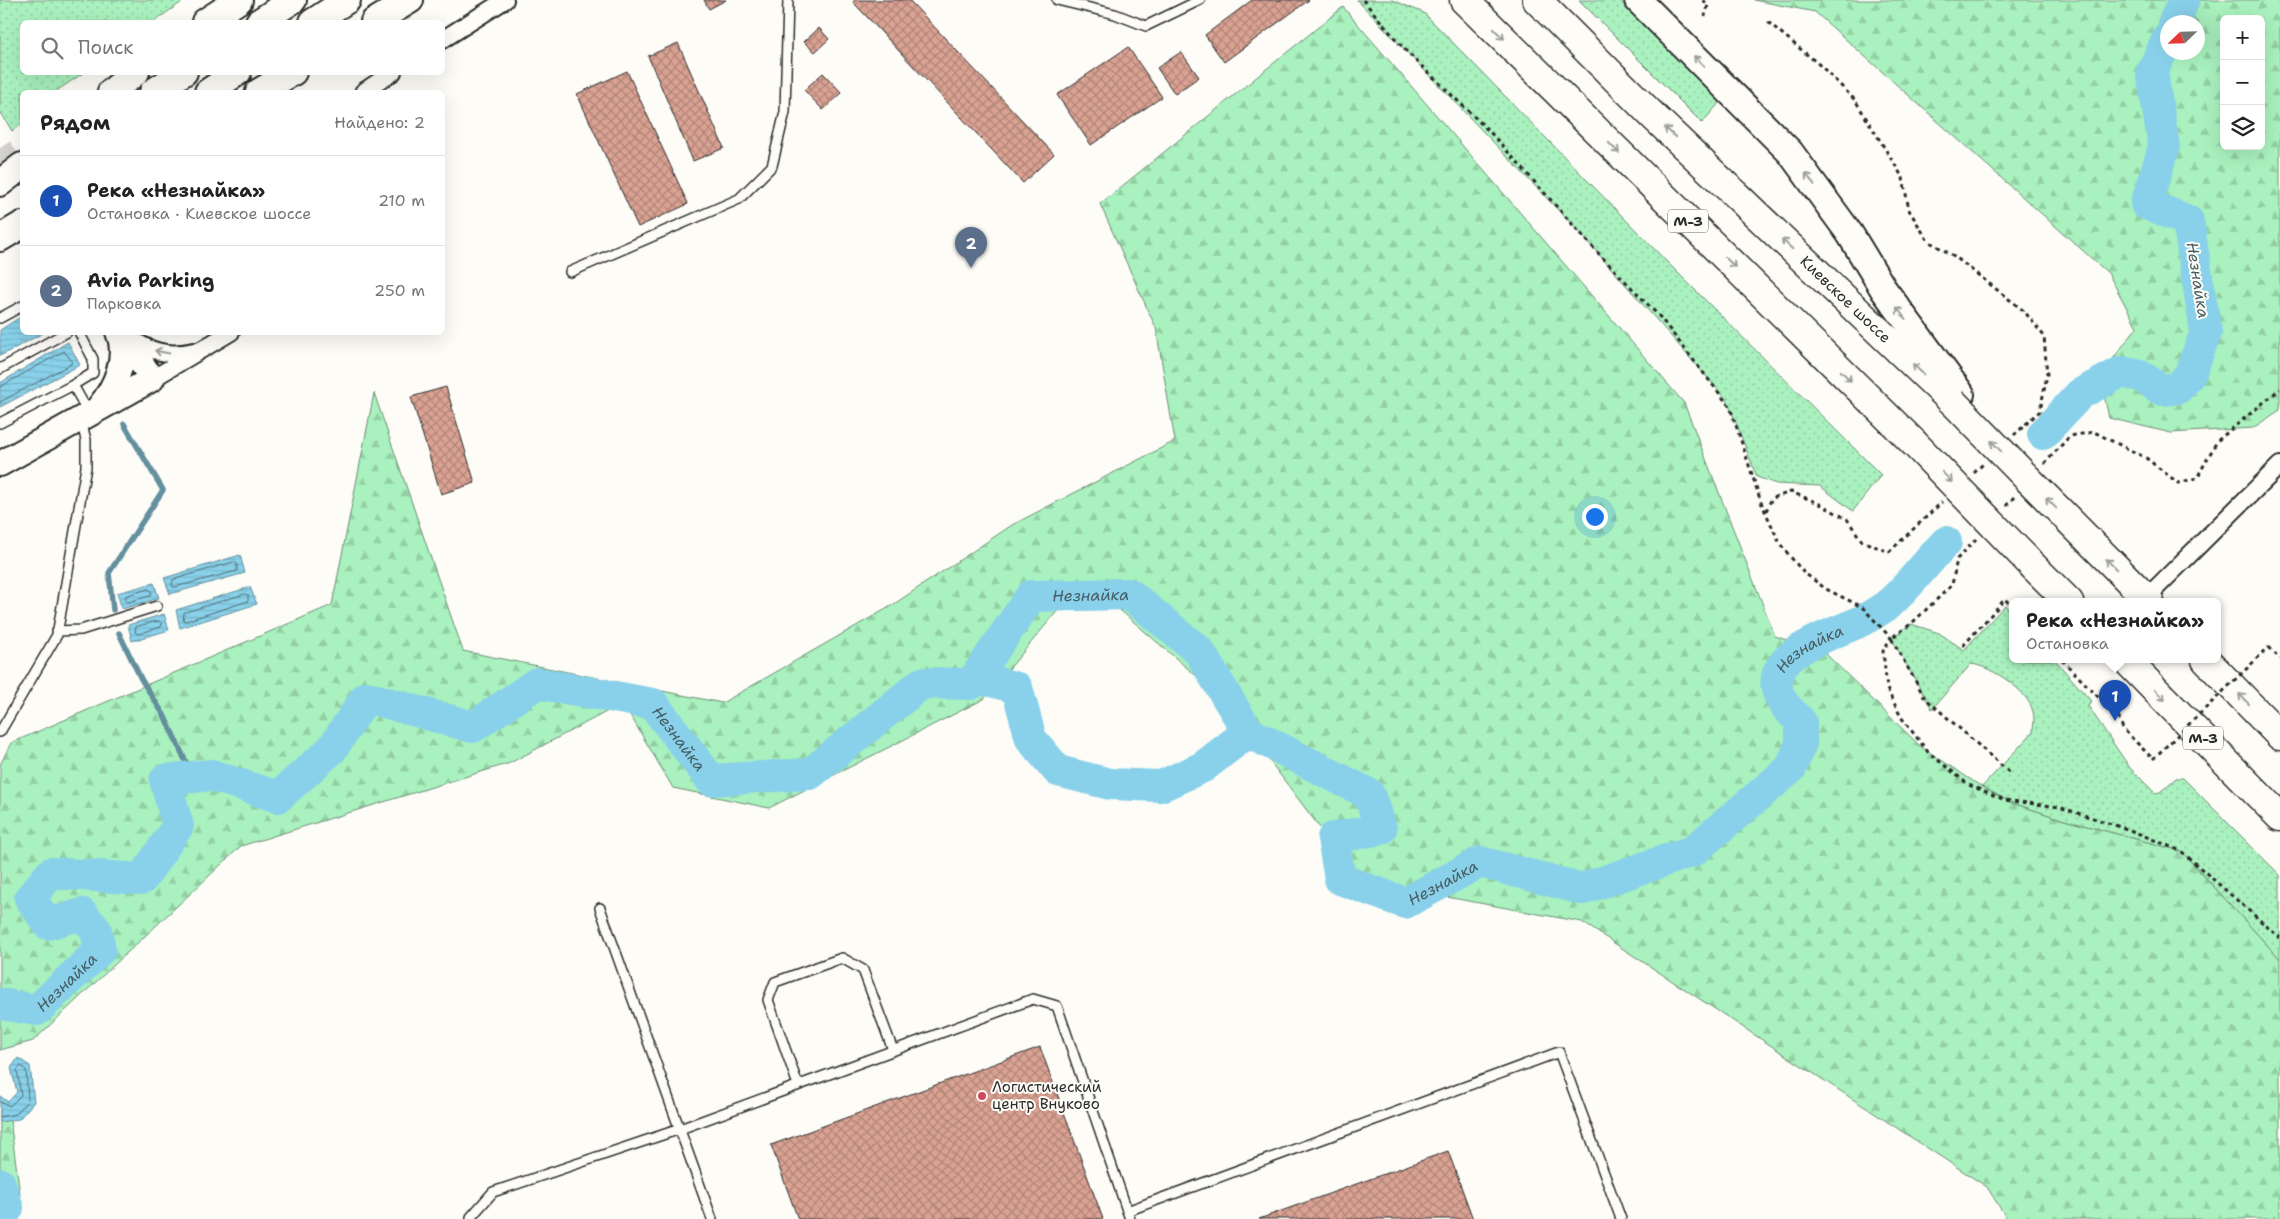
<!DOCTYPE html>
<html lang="ru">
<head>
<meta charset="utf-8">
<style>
	body { margin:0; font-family:"Shantell Sans",sans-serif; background:#f6f6f6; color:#222 }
	.controls { position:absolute; right:15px; top:15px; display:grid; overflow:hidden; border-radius:8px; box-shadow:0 5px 20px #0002 }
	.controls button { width:45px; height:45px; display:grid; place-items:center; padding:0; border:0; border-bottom:1px solid #e0e0e0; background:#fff; color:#222; font:25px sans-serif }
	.compass { position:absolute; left:2160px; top:15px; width:45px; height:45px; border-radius:50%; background:#fff; box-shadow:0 5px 20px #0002; rotate:247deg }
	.you { position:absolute; left:1594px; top:516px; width:18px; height:18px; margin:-12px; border:4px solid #fff; border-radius:50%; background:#1a73e8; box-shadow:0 0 0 8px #1a73e833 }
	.badge { display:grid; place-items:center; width:32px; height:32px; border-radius:50%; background:#d93025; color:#fff; font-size:16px; font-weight:700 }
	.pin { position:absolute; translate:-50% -41px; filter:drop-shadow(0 1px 2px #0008) }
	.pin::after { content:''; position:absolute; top:26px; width:18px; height:15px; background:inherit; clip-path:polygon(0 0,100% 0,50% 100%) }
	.popup { position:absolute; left:2009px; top:598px; width:212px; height:65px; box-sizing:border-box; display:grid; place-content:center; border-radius:8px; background:#fff; filter:drop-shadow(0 1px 4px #0005); font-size:16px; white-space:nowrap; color:#767676 }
	.popup b { font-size:19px; color:#222 }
	.popup::after { content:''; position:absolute; left:50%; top:100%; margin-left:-10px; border:10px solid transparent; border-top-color:#fff }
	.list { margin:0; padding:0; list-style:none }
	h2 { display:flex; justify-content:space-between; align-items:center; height:65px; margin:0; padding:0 20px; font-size:21px }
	h2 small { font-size:16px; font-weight:400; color:#767676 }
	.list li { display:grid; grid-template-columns:32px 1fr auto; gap:15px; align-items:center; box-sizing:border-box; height:90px; padding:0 20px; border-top:1px solid #e0e0e0 }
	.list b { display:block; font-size:19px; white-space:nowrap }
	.list p { margin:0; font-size:16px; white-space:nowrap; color:#767676 }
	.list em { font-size:16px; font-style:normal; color:#767676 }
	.icon { flex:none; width:28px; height:28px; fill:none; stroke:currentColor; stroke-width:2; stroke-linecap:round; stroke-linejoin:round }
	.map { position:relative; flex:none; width:2280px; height:1219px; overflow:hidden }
	.search { position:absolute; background:#fff; box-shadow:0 5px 20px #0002; left:20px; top:20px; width:425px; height:55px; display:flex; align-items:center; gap:12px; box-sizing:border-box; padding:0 18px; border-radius:8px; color:#767676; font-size:19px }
	.panel { position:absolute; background:#fff; box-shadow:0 5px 20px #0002; left:20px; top:90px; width:425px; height:245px; border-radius:8px }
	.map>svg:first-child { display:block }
	.grass { fill:url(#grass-dots); stroke:#6a8e74 }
	.forest { fill:url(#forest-firs); stroke:#6a8e74; fill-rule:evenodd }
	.water { fill:url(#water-rules); stroke:#638f9e }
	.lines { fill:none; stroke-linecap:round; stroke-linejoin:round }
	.shore { stroke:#516d77; stroke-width:1 }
	.stream { stroke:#638f9e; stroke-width:5.5 }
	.river { stroke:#89d1ea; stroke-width:32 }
	.building { fill:url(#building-cross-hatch); stroke:#2b2b2b }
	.secondary-tunnel { stroke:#d3d2ce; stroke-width:24; stroke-dasharray:24 12; stroke-linecap:butt }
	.lane-casing { stroke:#2b2b2b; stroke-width:12 }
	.street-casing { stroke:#2b2b2b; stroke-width:20 }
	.secondary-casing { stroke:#2b2b2b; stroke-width:28 }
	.primary-casing { stroke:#2b2b2b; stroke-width:30 }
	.highway-casing { stroke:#2b2b2b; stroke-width:31 }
	.path { stroke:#2b2b2b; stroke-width:3; stroke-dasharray:4 4; stroke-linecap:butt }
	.lane { stroke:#fdfcf7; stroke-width:9 }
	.street { stroke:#fdfcf7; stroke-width:16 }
	.secondary { stroke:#fdfcf7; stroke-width:24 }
	.primary { stroke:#fdfcf7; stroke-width:26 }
	.highway { stroke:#fdfcf7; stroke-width:28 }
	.highway-bridge-casing { stroke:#2b2b2b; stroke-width:31; stroke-linecap:butt }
	.path-bridge { stroke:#2b2b2b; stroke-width:3; stroke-dasharray:4 4; stroke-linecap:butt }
	.highway-bridge { stroke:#fdfcf7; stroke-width:28 }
	.oneway { stroke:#9e9e9b }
	.poi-dot { fill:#d1495b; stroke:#fdfcf7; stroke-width:2 }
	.labels { text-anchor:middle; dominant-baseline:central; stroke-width:4; stroke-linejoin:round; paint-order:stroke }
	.shield { fill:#fdfcf7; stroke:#6a6a68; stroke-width:1 }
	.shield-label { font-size:14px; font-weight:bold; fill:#2b2b2b }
	.street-label { font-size:15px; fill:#2b2b2b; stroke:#fdfcf7 }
	.poi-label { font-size:15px; fill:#2b2b2b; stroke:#fdfcf7; text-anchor:start }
	.water-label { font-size:16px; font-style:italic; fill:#475d64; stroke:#fdfcf7 }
</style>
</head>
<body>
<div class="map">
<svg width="2280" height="1219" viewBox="0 0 2280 1219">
	<defs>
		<pattern id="grass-dots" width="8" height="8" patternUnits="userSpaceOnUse" patternTransform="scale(1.25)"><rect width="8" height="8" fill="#a9f1be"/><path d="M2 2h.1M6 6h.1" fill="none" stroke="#92cfa3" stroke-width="1.8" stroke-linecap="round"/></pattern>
		<pattern id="forest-firs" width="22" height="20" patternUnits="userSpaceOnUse" patternTransform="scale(1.25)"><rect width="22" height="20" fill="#a9f1be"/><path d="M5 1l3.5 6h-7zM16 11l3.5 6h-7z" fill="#92cfa3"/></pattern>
		<pattern id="water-rules" width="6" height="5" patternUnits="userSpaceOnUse" patternTransform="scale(1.25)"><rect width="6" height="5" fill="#89d1ea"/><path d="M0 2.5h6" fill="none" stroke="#76b4c9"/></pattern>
		<pattern id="building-cross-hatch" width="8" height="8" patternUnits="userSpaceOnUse" patternTransform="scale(1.25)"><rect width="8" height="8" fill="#daa293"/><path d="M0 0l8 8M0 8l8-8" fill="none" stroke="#b18478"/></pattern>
	</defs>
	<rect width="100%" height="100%" fill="#fdfcf7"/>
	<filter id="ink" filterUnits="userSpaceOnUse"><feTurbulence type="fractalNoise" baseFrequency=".02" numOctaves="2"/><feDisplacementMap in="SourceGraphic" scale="10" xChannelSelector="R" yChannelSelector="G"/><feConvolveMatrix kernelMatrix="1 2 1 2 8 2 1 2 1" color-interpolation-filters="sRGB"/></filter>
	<g filter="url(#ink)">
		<g class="grass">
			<polygon points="0,0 185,0 153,22 22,22 22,72 83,73 55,92 22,92 22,124 12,131 0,111"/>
			<polygon points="1357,0 1392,0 1424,13 1666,261 1881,475 1853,511 1820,486 1776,484 1757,477 1727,400 1581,234"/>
			<polygon points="1579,0 1619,0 1721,101 1702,123"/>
			<path d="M2005 605 2012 613V660H2055L2091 701 2088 706 2130 768 2155 793 2160 792 2176 778H2183L2280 875V959L2181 851 2064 820 2012 803 1982 787 2033 732C2033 726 2035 718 2033 712 2029 691 1991 666 1971 664L1932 709 1891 638 1911 624 1939 633 1964 650Z"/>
		</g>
		<g class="forest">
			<path d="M1754 0H2280V410L2253 428 2171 433 2109 418 2100 376 2137 327 2108 273 1815 12ZM2224 19H2261V146H2224ZM2168 22H2198V52H2168Z"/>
			<polygon points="1343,7 1684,403 1775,636 1826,654 1920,746 1982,787 2012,803 2064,820 2181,851 2280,959 2280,1219 2007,1219 1987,1187 1582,922 1360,881 1223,699 1084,579 984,699 769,808 673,788 623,703 510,763 241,846 33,1041 0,1050 0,765 11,743 332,605 374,393 463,651 722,703 891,606 1012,525 1175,441 1156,328 1100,204"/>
			<polygon points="0,1110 9,1112 22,1210 18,1219 0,1219"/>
		</g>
		<g class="water">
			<polygon points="22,316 22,332 43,333 0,356 0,330"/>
			<polygon points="68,342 80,365 0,407 0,383"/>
			<polygon points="240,555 245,573 170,594 164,578"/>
			<polygon points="154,583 159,598 122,609 117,593"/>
			<polygon points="250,587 257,604 180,628 176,610"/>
			<polygon points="164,614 169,630 132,641 128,625"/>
			<polygon points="18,1058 30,1066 34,1102 19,1119 0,1122 0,1096 8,1102 17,1092 11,1068"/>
		</g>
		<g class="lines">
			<g class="shore">
				<polyline points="0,387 64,351 72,361 71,364 0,402"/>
				<polygon points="234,562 237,564 237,571 175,587 172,586 173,580"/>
				<polygon points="149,589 152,593 150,596 128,602 125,601 126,596"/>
				<polygon points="245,594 248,595 248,601 186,621 183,620 184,613"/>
				<polygon points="159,621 162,624 161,627 138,634 135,632 136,627"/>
				<polyline points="0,1102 10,1106 21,1095 17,1070 21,1066 26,1070 28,1100 16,1114 0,1117"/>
			</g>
			<g class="stream">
				<polyline points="113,610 109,573 163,490 124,424"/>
				<polyline points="119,633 141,679 164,715 193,777"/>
			</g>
			<g class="river">
				<polyline points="2174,22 2184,0"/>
				<polyline points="2043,434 2080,394 2121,372 2141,376 2162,390 2178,388 2190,374 2206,332 2188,221 2146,204 2164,147 2152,72 2168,38"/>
				<polyline points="976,677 1017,688 1031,739 1058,771 1110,784 1161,786 1203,767 1248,732"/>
				<path id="s1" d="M0 1004 37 1010 100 950 96 930 82 914 48 924 30 898 51 873 142 879 178 826 165 780 211 775 278 797 332 749 366 697 473 727 537 683 653 704 711 780 810 774 922 683 971 684 1031 596 1129 594 1199 651 1248 732 1369 794 1381 829 1333 838 1340 879 1405 903 1480 862 1582 889 1693 851 1791 768 1801 743V722C1791 712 1779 702 1777 688 1770 653 1833 634 1857 623 1866 619 1877 612 1886 606 1904 593 1929 559 1946 542"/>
				<polyline points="0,1184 8,1208 1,1219"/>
			</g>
		</g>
		<g class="building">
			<polygon points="704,0 726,0 709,9"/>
			<polygon points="855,0 909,0 1054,154 1023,183 853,2"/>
			<polygon points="1252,0 1309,0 1224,62 1205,35"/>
			<polygon points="819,28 829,39 815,52 804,42"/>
			<polygon points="678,43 724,148 693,161 648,56"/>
			<polygon points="1128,47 1162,97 1091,145 1057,95"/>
			<polygon points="1181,52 1199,77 1175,94 1157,68"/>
			<polygon points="627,71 688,204 638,227 577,94"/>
			<polygon points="823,73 842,93 823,110 804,90"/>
			<polygon points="446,387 475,483 441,494 411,397"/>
			<polygon points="1040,1047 1103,1219 798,1219 771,1145"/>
			<polygon points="1448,1151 1473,1219 1259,1219"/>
		</g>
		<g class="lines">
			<polyline class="secondary-tunnel" points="0,148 22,182"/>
			<defs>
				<g id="lane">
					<polyline points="1057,0 1115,14 1146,26 1200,0"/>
					<polyline points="570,272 739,199 772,166 785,112 788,0"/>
					<polyline points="0,318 22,306"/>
					<polyline points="0,369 67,332"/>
					<polyline points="73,385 93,373 93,359 79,332"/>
					<polyline points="0,423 73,385 88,412"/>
					<polyline points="57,631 81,630 157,606"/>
					<polyline points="0,732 57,635 86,467 86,440 81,420"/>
					<polyline points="600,908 712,1219"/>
					<polyline points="798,1085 768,1000 775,982 842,958 863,970 893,1050"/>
					<polyline points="1127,1211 1559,1052 1621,1219"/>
					<polyline points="471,1219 471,1217 493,1192 680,1129 1033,999 1057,1006 1130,1219"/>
				</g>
				<g id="street">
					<polyline points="442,40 505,0"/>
					<polyline points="363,92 393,72"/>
					<path d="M128 336C149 352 169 357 194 351"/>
					<polyline points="152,379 231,332"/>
					<polyline points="2146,598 2280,465"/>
				</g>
				<g id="secondary">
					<path d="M99 407C115 388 129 357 118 332"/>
					<polyline points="0,464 152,379 121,332"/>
				</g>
				<g id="primary">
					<polyline points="1638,0 1790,152 1850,234 1884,290 1961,394"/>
					<polyline points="205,22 239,0"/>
					<polyline points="259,22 293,0"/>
					<polyline points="313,22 347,0"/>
					<polyline points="374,22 410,0"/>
					<polyline points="111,92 136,72"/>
					<polyline points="153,92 184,72"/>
					<polyline points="208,92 238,72"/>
					<polyline points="259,92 293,72"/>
					<polyline points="0,183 22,166"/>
					<polyline points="0,238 22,225"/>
				</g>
				<g id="highway">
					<polyline points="1464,0 1913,442"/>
					<path id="s2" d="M1537 0 1652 115 1953 402"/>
					<polyline points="2030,481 2150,602"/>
					<polyline points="2034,567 2069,602"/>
					<polyline points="2126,660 2280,817"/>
					<polyline points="2206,660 2280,736"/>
				</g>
			</defs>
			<use href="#lane" class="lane-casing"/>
			<use href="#street" class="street-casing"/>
			<use href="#secondary" class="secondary-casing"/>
			<use href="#primary" class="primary-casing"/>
			<use href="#highway" class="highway-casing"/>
			<g class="path">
				<polyline points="1363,0 1404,49 1490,132 1599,254 1659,316 1730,407 1761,502 1780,544 1803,572 1826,589 1862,607 1891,638 1883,651 1887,689 1901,717 1928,752 1969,785 2005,800 2059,807 2130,830 2181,851 2280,938"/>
				<polyline points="1703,0 1708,5 1705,16"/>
				<polyline points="1768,22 1822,67 1855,100 1903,178 1909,210 1928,241 1954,256 2024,311 2044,336 2047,375 2040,411 2014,435"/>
				<polyline points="2044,464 2070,436 2094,432 2146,458 2178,483 2197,478 2217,441 2280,389"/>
				<polyline points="1974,473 1984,463"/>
				<polyline points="2006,506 2015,496"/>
				<polyline points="1766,511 1772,498 1791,492 1818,503 1847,519 1862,541 1889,552 1942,502"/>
				<polyline points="1976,539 1957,559 1952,585 1911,624 1891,638 1925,698 2010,773"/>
				<polyline points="1963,646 2005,599 2012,607"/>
				<polyline points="2269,647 2280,659"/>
				<polyline points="2062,660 2119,718 2123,729 2153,759"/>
			</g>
			<use href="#lane" class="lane"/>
			<use href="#street" class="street"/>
			<use href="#secondary" class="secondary"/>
			<use href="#primary" class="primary"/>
			<use href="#highway" class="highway"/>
			<defs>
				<g id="highway-bridge">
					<polyline points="1953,402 2030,481"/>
					<polyline points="1913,442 2034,567"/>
				</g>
			</defs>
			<use href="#highway-bridge" class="highway-bridge-casing"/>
			<polyline class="path-bridge" points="2153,759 2269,647"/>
			<use href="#highway-bridge" class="highway-bridge"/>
		</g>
		<defs><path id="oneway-shaft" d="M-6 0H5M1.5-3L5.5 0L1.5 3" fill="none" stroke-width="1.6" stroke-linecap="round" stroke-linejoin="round" transform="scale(1.25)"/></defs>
		<g class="oneway">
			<use href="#oneway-shaft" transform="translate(1499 34) rotate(45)"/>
			<use href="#oneway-shaft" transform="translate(1699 61) rotate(-135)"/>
			<use href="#oneway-shaft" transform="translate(1670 132) rotate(-136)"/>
			<use href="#oneway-shaft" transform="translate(1614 148) rotate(45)"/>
			<use href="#oneway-shaft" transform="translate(1810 179) rotate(-128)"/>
			<use href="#oneway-shaft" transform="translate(1787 244) rotate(-136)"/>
			<use href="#oneway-shaft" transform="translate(1730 262) rotate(45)"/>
			<use href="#oneway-shaft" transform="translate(1901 313) rotate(-127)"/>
			<use href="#oneway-shaft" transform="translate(162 352) rotate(-168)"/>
			<use href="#oneway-shaft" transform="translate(1918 369) rotate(-136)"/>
			<use href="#oneway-shaft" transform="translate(1846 376) rotate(45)"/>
			<use href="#oneway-shaft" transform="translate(1996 446) rotate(-134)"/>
			<use href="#oneway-shaft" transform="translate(1947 477) rotate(46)"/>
			<use href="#oneway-shaft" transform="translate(2051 503) rotate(-134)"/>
			<use href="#oneway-shaft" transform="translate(2111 564) rotate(-135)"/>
			<use href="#oneway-shaft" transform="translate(2160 695) rotate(46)"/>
			<use href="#oneway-shaft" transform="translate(2244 699) rotate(-134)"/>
		</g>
	</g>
	<circle class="poi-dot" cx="982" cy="1096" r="5"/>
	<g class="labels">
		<g class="shield">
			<rect x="1668" y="209.5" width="40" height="23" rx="4"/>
			<rect x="2183" y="726.5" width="40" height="23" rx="4"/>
		</g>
		<g class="shield-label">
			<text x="1688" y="221">М-3</text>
			<text x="2203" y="738">М-3</text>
		</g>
		<g class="street-label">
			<text stroke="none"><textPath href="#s2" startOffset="430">Киевское шоссе</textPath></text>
		</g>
		<g class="poi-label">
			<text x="992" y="1087">Логистический<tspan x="992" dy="17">центр Внуково</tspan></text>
		</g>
		<g class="water-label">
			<text transform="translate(2198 280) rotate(81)">Незнайка</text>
			<text stroke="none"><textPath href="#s1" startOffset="1581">Незнайка</textPath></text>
			<text stroke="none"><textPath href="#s1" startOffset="2720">Незнайка</textPath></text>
			<text stroke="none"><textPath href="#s1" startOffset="1070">Незнайка</textPath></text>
			<text stroke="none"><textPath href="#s1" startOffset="2180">Незнайка</textPath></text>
			<text stroke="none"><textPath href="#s1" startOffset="78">Незнайка</textPath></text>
		</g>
	</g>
</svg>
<div class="controls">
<button>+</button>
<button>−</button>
<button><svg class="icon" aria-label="layers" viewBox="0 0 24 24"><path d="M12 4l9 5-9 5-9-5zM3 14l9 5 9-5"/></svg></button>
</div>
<svg class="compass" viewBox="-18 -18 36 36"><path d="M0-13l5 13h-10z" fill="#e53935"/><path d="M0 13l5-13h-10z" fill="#767676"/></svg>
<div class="you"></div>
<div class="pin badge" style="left:2115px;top:721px;background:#1a4fb4">1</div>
<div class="popup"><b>Река «Незнайка»</b>Остановка</div>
<div class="pin badge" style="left:971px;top:268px;background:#5c6f8a">2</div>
<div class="search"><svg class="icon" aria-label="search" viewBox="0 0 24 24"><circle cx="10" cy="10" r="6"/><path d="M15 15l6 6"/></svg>Поиск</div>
<section class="panel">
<h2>Рядом<small>Найдено: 2</small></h2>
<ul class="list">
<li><span class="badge" style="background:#1a4fb4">1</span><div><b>Река «Незнайка»</b><p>Остановка · Киевское шоссе</p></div><em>210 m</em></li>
<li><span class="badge" style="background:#5c6f8a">2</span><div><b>Avia Parking</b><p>Парковка</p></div><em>250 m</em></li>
</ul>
</section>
</div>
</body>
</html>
